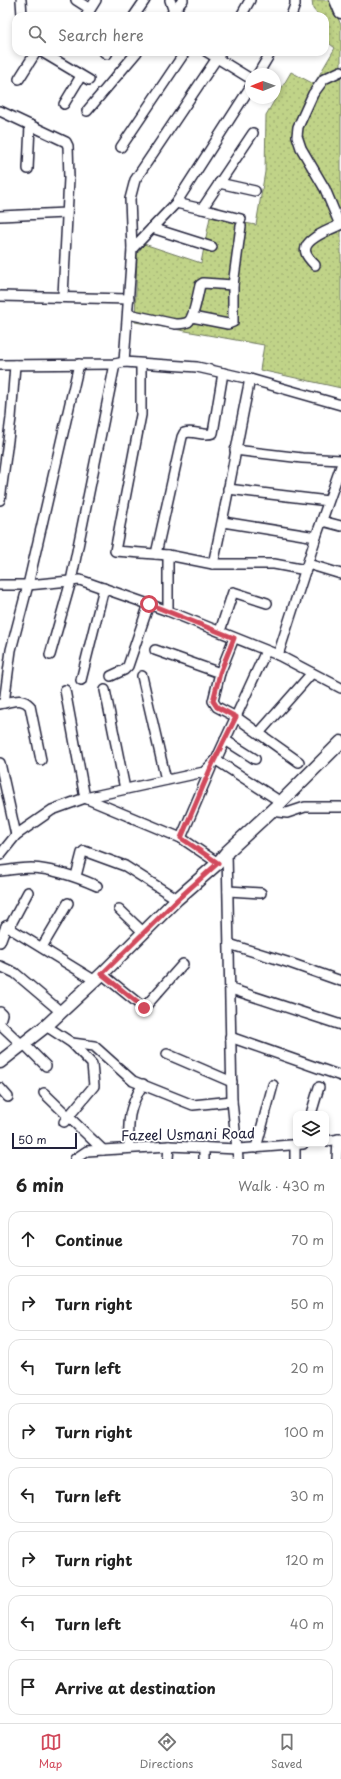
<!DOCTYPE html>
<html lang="en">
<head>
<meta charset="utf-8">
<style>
	body { margin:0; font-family:"Playpen Sans",sans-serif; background:#f2f2f2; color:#222 }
	.controls { position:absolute; right:12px; bottom:12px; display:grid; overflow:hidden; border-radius:8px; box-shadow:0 2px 6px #0003 }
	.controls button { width:36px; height:36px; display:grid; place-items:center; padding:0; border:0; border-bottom:1px solid #e0e0e0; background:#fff; color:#222; font:20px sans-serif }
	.compass { position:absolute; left:245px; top:68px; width:36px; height:36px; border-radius:50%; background:#fff; box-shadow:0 2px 6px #0003; rotate:269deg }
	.scale { position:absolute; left:12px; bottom:10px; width:65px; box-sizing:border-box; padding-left:4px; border:2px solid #22223b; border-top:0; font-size:11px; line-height:14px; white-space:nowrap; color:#22223b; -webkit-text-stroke:3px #fff; paint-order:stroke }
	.stop { position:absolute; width:12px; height:12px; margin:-9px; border:3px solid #d1495b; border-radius:50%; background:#fff }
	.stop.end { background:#d1495b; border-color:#fff; box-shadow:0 1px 4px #0008 }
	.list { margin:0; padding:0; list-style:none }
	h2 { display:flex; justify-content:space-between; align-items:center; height:52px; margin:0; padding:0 16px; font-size:17px }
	h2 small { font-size:13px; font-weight:400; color:#767676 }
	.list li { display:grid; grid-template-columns:26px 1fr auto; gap:12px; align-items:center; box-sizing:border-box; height:56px; margin:0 8px 8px; padding:0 8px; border:1px solid #e0e0e0; border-radius:12px }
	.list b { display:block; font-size:15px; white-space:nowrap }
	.list em { font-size:13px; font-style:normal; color:#767676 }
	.icon { flex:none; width:22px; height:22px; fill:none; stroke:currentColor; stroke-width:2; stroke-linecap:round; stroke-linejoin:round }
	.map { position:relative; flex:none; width:341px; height:1159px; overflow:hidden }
	.search { position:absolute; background:#fff; box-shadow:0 2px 6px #0003; left:12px; right:12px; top:12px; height:44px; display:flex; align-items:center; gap:10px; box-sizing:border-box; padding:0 14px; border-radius:12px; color:#767676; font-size:15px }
	.sheet { height:564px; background:#fff }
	nav { display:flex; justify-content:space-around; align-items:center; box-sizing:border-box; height:56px; border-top:1px solid #e0e0e0; background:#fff; font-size:11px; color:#767676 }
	nav a { display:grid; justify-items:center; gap:2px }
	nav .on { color:#d1495b }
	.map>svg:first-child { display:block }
	.grass { fill:url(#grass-dots); stroke:#717a62 }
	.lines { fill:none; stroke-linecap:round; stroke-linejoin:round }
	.minor-casing { stroke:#22223b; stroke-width:12 }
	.major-casing { stroke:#22223b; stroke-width:15 }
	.minor { stroke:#fff; stroke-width:9 }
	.major { stroke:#fff; stroke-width:12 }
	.route { stroke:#d1495b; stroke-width:5 }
	.labels { text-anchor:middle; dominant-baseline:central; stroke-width:3.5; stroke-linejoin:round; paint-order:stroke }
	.street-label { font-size:14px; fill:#22223b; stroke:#fff }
</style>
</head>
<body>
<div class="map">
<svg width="341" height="1159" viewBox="0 0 341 1159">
	<defs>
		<pattern id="grass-dots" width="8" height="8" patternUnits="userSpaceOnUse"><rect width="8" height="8" fill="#c0d388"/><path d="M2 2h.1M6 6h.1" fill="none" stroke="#a5b576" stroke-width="1.8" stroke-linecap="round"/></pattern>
	</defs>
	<rect width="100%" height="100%" fill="#fff"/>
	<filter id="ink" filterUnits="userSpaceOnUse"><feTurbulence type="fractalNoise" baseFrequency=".025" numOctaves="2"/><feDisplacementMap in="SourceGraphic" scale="8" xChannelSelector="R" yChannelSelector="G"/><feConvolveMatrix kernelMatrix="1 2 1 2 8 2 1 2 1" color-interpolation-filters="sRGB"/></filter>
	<g filter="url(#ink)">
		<polygon class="grass" points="312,0 330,0 341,25 341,388 260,370 264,345 135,322 137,254 144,244 201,263 210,217 256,225 265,172 266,115 291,72 314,84 335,48 325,40 325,16 319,16 313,9"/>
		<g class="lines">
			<defs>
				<g id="minor">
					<polyline points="21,0 22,16"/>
					<polyline points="76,0 90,9"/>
					<polyline points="170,0 175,15"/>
					<polyline points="86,16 96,0"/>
					<polyline points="134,16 145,0"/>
					<polyline points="170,16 183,0"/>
					<polyline points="241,16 250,0"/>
					<polyline points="291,16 295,5 295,0"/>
					<polyline points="42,52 89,80"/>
					<polyline points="104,52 107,54 108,52"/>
					<polyline points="207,52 251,79"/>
					<polyline points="258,74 271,52"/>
					<polyline points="19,79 36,52"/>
					<polyline points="64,104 81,76"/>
					<polyline points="0,111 66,142 68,146 69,178 63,296"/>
					<polyline points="87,111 137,52"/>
					<polyline points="121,147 185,52"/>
					<polyline points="28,169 30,125"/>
					<polyline points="219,183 255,191"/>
					<polyline points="176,203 202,209 253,133"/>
					<polyline points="202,209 241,219"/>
					<polyline points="0,216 66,213"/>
					<polyline points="152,228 212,247"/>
					<polyline points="132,249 176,203 251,86"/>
					<path d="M315 265C312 262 307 257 306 253 301 240 331 229 340 225L325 189 301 148 297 136 298 127 313 94 324 79 341 71"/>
					<polyline points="0,296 129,299"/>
					<path d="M128 314 175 324C179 324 184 324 188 322 194 318 198 293 200 285L203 283 233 285"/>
					<polyline points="192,317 228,324 233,322 233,285 241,226"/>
					<polyline points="124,362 132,249 130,199 135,180 221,52"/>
					<polyline points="141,364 141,415 115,551 168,555 213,564 274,564 306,570"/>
					<polyline points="0,365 115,364 124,362 197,367 250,379 341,405"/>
					<polyline points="235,450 302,458 341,460"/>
					<polyline points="228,489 328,501"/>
					<polyline points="0,500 11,418 15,365"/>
					<polyline points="322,521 341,526"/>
					<polyline points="223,522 316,537"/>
					<path d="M156 554 182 437 184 433C194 430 204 437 213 433L223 373"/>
					<polyline points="168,555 168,611"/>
					<path d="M213 564C227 503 237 441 250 379"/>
					<polyline points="308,564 341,574"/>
					<polyline points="0,585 28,585 80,580 168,611 278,655 341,688"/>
					<polyline points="220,631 233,592 267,603"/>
					<polyline points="234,638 220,673 213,701 217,707 236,717 299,762"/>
					<polyline points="155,650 220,673"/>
					<polyline points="50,655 71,581 115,364"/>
					<polyline points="278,655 316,537 341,466"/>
					<polyline points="111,676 124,670 128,666 149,604"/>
					<polyline points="142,676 166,780"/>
					<polyline points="81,680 104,588"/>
					<polyline points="65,690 85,798 181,838 218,863"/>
					<polyline points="105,690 125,789"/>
					<path d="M4 703C14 701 22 697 30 706L41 760"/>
					<polyline points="0,704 4,703 11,650 28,585 79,364"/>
					<polyline points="259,733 312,673"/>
					<polyline points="225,740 255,759"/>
					<polyline points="216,760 281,802"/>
					<polyline points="0,763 16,835"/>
					<polyline points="272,811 287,813 305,807 341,807"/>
					<polyline points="181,838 211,768"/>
					<polyline points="227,852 232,1101 238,1159"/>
					<polyline points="0,855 16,835 52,810 85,798 204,772 216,760 266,651"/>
					<path d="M0 871C10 870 22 868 31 868 54 869 77 877 97 886"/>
					<polyline points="76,876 82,853 84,851 125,866 177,899"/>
					<polyline points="228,891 261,893"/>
					<polyline points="119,909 144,933"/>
					<polyline points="6,926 94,980"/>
					<polyline points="0,942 6,926 11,924 28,892"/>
					<polyline points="229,944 290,963 341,981"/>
					<polyline points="42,947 68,903"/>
					<polyline points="0,966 15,973 61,1012"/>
					<polyline points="102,974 144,1008 183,964"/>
					<polyline points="231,989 341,1025"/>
					<polyline points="0,1012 2,1014 0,1021"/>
					<polyline points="0,1024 21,1044"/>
					<polyline points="46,1026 72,1043 94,1046 133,1081 193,1105 232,1101"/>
					<polyline points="230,1037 341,1076"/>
					<polyline points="23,1043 46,1066"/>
					<polyline points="167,1054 232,1082"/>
					<polyline points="0,1088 8,1097"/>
					<polyline points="44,1093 103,1150"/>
					<polyline points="311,1114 319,1087"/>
					<polyline points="64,1122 94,1086 92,1064 72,1043"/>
					<polyline points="326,1141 341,1139"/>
					<path d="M129 1148C128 1120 128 1109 143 1084"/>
					<polyline points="256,1148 273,1085"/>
					<polyline points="75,1159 87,1151 103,1150 169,1146 238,1149 303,1144"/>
					<polyline points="168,1159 169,1146"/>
					<polyline points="204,1159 204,1147"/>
					<polyline points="295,1159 295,1145"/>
					<polyline points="337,1159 338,1139"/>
				</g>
				<g id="major">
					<polyline points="336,0 341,12"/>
					<polyline points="0,1062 46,1026 102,974 177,899 218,863 227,852 281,802 341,742"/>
				</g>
			</defs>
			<use href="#minor" class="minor-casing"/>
			<use href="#major" class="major-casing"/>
			<use href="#minor" class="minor"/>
			<use href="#major" class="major"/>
		</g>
	</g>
	<g class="lines" filter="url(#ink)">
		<polyline class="route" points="144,1008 102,974 178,899 218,863 181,838 212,765 236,717 217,707 213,701 220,673 234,638 149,604"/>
	</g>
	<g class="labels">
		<g class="street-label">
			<text transform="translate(188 1134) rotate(-1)">Fazeel Usmani Road</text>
		</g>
	</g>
</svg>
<div class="controls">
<button><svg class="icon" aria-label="layers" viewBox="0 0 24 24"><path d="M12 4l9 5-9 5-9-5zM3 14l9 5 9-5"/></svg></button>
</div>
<svg class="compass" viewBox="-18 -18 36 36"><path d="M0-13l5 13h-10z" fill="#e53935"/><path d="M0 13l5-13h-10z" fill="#767676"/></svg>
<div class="scale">50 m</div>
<div class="stop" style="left:149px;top:604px"></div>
<div class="stop end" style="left:144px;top:1008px"></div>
<div class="search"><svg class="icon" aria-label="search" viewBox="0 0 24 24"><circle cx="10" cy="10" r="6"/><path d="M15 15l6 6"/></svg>Search here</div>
</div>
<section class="sheet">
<h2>6 min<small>Walk · 430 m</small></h2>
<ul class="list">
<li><svg class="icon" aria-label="ahead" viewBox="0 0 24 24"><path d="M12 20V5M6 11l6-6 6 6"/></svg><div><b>Continue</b></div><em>70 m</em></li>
<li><svg class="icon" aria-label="right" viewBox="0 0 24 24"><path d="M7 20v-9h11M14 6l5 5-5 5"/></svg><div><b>Turn right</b></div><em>50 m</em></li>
<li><svg class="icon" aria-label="left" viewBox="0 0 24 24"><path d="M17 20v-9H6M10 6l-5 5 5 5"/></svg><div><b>Turn left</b></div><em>20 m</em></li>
<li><svg class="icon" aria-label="right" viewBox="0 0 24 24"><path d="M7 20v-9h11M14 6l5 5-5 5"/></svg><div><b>Turn right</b></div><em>100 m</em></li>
<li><svg class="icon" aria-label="left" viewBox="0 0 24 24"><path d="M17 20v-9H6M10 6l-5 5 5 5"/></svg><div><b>Turn left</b></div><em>30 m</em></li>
<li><svg class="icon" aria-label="right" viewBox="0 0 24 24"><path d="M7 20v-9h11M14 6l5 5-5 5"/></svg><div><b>Turn right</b></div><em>120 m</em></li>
<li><svg class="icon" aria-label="left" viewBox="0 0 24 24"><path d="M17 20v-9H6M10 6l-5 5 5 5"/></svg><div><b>Turn left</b></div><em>40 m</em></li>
<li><svg class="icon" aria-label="arrive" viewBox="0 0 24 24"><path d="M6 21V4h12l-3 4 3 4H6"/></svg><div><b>Arrive at destination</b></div></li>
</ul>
</section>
<nav>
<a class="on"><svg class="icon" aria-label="map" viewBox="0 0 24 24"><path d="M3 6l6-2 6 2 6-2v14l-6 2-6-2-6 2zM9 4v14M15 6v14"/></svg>Map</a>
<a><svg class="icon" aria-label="directions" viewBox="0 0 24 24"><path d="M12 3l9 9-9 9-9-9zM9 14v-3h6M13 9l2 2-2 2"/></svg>Directions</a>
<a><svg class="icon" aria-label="saved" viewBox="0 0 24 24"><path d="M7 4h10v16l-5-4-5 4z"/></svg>Saved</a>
</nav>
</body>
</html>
